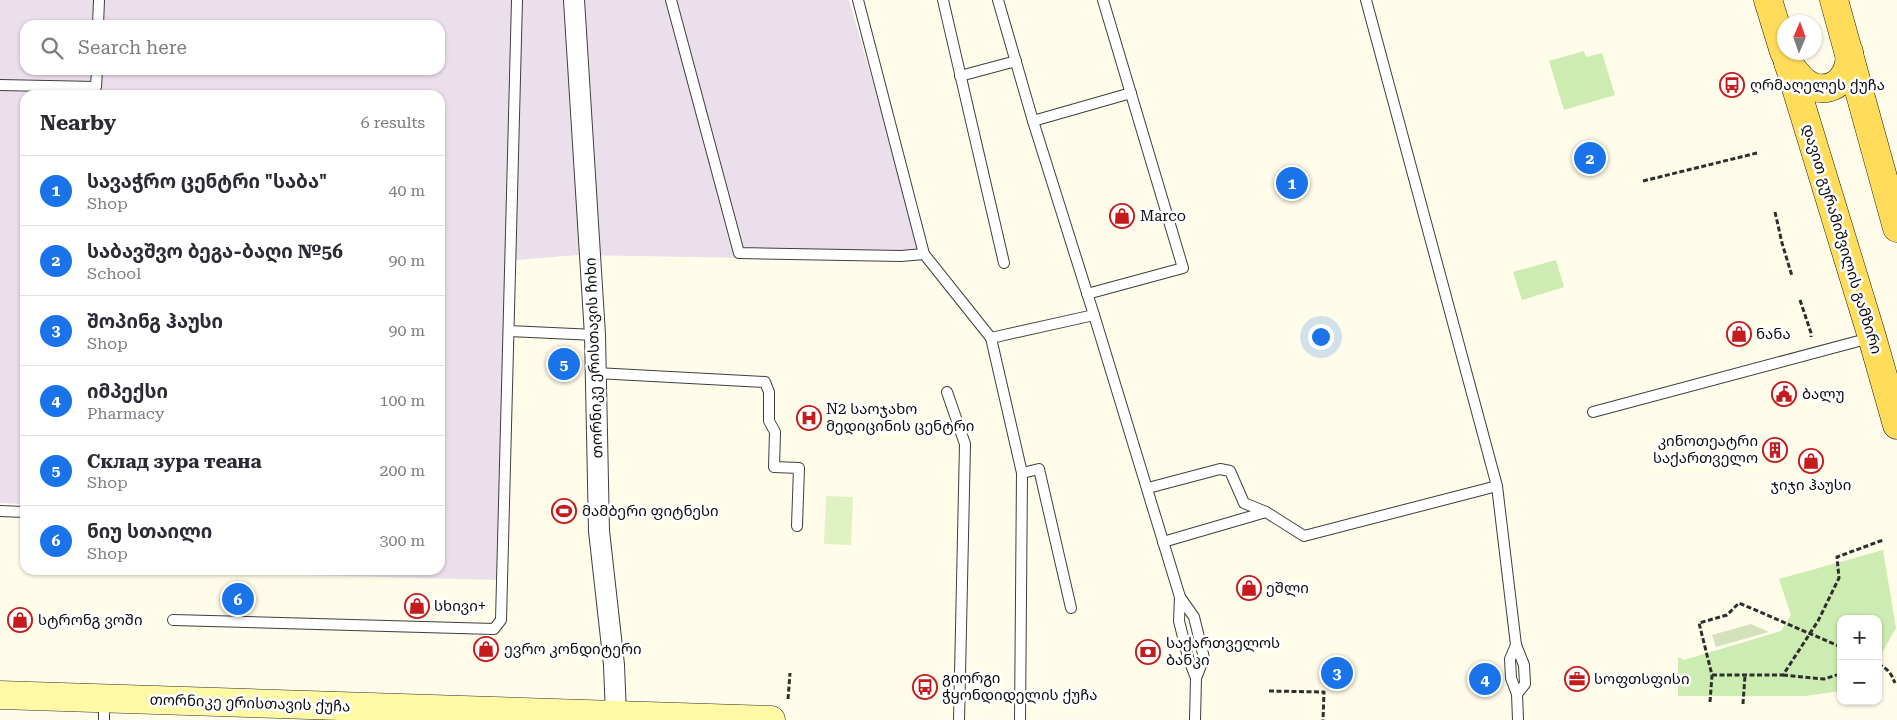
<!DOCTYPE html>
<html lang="en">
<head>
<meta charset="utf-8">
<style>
	body { margin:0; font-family:"Roboto Serif","Noto Sans Georgian",serif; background:#f2f2f3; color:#2b2b33 }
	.controls { position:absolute; right:15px; bottom:15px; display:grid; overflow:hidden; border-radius:10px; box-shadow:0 1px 4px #0004 }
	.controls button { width:45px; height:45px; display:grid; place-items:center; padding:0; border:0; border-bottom:1px solid #e1e1e2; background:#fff; color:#2b2b33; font:25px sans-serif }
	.compass { position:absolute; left:1777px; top:15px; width:45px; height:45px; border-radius:50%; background:#fff; box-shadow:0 1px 4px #0004; rotate:2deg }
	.you { position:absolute; left:1320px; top:336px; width:18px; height:18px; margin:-12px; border:4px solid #fff; border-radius:50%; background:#1a73e8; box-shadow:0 0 0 8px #1a73e833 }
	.badge { display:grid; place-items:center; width:32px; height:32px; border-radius:50%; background:#1a73e8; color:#fff; font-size:16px; font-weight:700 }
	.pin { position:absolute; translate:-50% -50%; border:2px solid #fff; box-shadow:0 1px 5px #0006 }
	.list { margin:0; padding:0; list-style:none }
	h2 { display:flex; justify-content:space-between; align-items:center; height:65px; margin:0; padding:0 20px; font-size:21px }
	h2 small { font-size:16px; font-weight:400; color:#7c7c81 }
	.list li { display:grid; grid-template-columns:32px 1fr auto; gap:15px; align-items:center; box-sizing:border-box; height:70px; padding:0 20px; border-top:1px solid #e1e1e2 }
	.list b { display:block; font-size:19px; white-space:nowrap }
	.list p { margin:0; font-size:16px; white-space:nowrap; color:#7c7c81 }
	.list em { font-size:16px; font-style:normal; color:#7c7c81 }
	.icon { flex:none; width:28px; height:28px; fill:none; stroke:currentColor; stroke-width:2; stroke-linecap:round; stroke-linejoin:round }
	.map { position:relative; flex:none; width:1897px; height:720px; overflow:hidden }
	.search { position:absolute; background:#fff; box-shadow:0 1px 4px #0004; left:20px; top:20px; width:425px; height:55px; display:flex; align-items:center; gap:12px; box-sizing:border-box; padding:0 18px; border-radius:15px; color:#7c7c81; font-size:19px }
	.panel { position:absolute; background:#fff; box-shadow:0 1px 4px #0004; left:20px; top:90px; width:425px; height:485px; border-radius:15px }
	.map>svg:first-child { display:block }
	.industrial { fill:#ebdfec; fill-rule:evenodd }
	.green { fill:#cdecb1 }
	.cemetery { fill:#d3e2ba }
	.pitch { fill:#e0f2c4 }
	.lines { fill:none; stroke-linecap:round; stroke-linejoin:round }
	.lane-casing { stroke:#3f3f3f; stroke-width:12 }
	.street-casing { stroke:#3f3f3f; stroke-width:22 }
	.secondary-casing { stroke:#2e2e2e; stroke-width:29 }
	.primary-casing { stroke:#1d1d1d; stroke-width:29 }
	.path { stroke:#2e2e2e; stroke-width:3; stroke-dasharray:5 2.5; stroke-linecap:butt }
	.lane { stroke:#fff; stroke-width:10 }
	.street { stroke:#fff; stroke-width:20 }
	.secondary { stroke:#fff9a5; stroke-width:28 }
	.primary { stroke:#ffdd5a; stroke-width:28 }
	.labels { text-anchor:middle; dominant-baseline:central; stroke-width:5; stroke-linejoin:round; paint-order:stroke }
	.poi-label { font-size:15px; fill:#0c0c0c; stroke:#fff; text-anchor:start }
	.street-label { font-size:15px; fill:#0c0c0c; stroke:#fff }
</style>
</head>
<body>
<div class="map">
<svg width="1897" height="720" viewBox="0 0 1897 720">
	<rect width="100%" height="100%" fill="#fffcea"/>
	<path class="industrial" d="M0 0H849L924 261 577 255 506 261 498 580 157 571 440 570V95H25V504L0 503ZM25 25H440V70H25Z"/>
	<g class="green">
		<polygon points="1584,51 1586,57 1602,53 1615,95 1564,110 1549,61"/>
		<polygon points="1556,260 1564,287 1522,300 1513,272"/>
		<polygon points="1883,550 1896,628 1878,660 1878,619 1841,619 1841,691 1805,696 1678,696 1678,657 1684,660 1781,631 1791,615 1779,579"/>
	</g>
	<polygon class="cemetery" points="1751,624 1769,632 1716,647 1712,635"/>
	<polygon class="pitch" points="826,496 853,497 851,545 824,544"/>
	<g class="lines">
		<defs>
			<g id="lane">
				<polyline points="671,0 739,253 901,256 924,254"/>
				<polyline points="858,0 924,254 991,338 1094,315 1180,597 1179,621 1188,657 1196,678"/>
				<polyline points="943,0 1004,263"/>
				<polyline points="998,0 1033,121 1094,315"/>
				<polyline points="1366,0 1497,486 1516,645 1524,665 1525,684 1517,694"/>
				<polyline points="98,25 99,0"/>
				<polyline points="960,76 1016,61"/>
				<polyline points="0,85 96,87 97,70"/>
				<polyline points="1033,121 1131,93"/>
				<polyline points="1087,294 1183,268 1103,0"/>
				<polyline points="509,331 595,335"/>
				<polyline points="991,338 1022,473 1039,469 1071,608"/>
				<polyline points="596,373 765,382 769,392 769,421 775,432 774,467 799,468 797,526"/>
				<polyline points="947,392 965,444 959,720"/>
				<polyline points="1593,412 1870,338"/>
				<polyline points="1148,488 1220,469 1230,471 1244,503 1266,512"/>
				<polyline points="0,511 25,512"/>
				<polyline points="1163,542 1266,512 1304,536 1497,486"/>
				<polyline points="1180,597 1194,617 1204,658 1196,678 1195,720"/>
				<polyline points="173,620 494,629 501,620 517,0"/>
				<polyline points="1516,645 1510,659 1511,678 1517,694 1518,720"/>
				<polyline points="104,699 104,720"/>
				<polyline points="1020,720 1022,473"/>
			</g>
			<polyline id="street" points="574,0 595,335 599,531 614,665 616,715"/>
			<polyline id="secondary" points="0,695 771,720"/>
			<g id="primary">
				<polyline points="1768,0 1784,52"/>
				<polyline points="1834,0 1897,228"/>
				<polyline points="1785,52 1872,337 1897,425"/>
				<path d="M1788 63C1795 72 1803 84 1814 87 1837 94 1852 72 1849 52"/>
			</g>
		</defs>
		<use href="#lane" class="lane-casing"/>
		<use href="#street" class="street-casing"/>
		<use href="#secondary" class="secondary-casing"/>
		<use href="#primary" class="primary-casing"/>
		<g class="path">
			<polyline points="1643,181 1757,153"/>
			<polyline points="1775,212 1782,243 1792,276"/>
			<polyline points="1800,300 1811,333 1811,337"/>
			<path d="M1878 664C1888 669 1891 673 1895 683"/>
			<polyline points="1712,675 1783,675 1818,621 1839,578 1837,557 1883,540"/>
			<polyline points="1783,675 1824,679 1840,674 1841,671"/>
			<polyline points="1269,691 1324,692 1323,720"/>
			<polyline points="788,699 790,673"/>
			<polyline points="1710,702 1712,675 1699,623 1727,615 1739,603 1841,647"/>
			<polyline points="1743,704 1745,675"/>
		</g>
		<use href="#lane" class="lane"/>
		<use href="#street" class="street"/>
		<use href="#secondary" class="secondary"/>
		<use href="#primary" class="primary"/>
	</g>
	<defs>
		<symbol id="bus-ring" viewBox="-11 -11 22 22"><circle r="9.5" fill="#fff" stroke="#c51b1c" stroke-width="1.5"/><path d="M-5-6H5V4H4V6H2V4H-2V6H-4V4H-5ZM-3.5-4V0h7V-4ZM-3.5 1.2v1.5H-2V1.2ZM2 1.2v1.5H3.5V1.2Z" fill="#c51b1c"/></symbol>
		<symbol id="shop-ring" viewBox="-11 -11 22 22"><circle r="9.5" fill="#fff" stroke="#c51b1c" stroke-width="1.5"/><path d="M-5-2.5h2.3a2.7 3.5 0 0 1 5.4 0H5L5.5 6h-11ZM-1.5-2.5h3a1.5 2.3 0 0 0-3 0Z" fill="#c51b1c"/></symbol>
		<symbol id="civic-ring" viewBox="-11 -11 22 22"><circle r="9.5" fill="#fff" stroke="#c51b1c" stroke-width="1.5"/><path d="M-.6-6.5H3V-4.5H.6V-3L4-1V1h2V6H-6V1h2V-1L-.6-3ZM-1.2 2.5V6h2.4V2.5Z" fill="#c51b1c"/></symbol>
		<symbol id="hospital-ring" viewBox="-11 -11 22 22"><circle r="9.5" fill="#fff" stroke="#c51b1c" stroke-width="1.5"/><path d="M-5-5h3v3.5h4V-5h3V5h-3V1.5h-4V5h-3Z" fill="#c51b1c"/></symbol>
		<symbol id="building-ring" viewBox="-11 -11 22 22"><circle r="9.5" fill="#fff" stroke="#c51b1c" stroke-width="1.5"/><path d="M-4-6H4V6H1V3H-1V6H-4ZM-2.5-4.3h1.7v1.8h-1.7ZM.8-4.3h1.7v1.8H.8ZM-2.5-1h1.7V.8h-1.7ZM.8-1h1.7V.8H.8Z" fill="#c51b1c"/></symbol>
		<symbol id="stadium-ring" viewBox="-11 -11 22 22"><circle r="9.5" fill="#fff" stroke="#c51b1c" stroke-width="1.5"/><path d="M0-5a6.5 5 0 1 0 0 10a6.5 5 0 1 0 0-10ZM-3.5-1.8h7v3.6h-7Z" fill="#c51b1c"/></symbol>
		<symbol id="bank-ring" viewBox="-11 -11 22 22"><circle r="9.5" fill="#fff" stroke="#c51b1c" stroke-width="1.5"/><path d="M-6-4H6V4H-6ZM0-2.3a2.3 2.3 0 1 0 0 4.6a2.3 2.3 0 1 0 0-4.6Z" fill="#c51b1c"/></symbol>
		<symbol id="office-ring" viewBox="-11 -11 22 22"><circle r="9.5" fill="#fff" stroke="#c51b1c" stroke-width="1.5"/><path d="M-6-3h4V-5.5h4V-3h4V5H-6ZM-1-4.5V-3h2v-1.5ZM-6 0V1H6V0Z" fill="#c51b1c"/></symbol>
	</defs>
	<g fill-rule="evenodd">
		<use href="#bus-ring" x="1718" y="71" width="28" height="28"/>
		<use href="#shop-ring" x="1108" y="202" width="28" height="28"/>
		<use href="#shop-ring" x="1725" y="320" width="28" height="28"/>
		<use href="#civic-ring" x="1770" y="380" width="28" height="28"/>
		<use href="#hospital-ring" x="795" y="404" width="28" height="28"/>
		<use href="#building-ring" x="1761" y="436" width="28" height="28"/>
		<use href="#shop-ring" x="1797" y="447" width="28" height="28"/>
		<use href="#stadium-ring" x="550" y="497" width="28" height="28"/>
		<use href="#shop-ring" x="1235" y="574" width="28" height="28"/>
		<use href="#shop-ring" x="403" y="592" width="28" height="28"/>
		<use href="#shop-ring" x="6" y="606" width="28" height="28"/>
		<use href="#shop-ring" x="472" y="635" width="28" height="28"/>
		<use href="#bank-ring" x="1134" y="638" width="28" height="28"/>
		<use href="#office-ring" x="1563" y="665" width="28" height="28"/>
		<use href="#bus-ring" x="911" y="673" width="28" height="28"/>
	</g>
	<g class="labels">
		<g class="poi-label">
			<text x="1750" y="85">ღრმაღელეს ქუჩა</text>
			<text x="1140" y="216">Marco</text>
			<text x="1756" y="334">ნანა</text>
			<text x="1802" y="394">ბალუ</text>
			<text x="826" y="409">N2 საოჯახო<tspan x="826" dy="17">მედიცინის ცენტრი</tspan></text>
			<text x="1758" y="441" text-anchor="end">კინოთეატრი<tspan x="1758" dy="17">საქართველო</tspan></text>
			<text x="1811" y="485" text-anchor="middle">ჯიჯი ჰაუსი</text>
			<text x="582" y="511">მამბერი ფიტნესი</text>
			<text x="1266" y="588">ეშლი</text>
			<text x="434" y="606">სხივი+</text>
			<text x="38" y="620">სტრონგ ვოში</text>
			<text x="1166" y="643">საქართველოს<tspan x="1166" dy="17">ბანკი</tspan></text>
			<text x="504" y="649">ევრო კონდიტერი</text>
			<text x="942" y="678">გიორგი<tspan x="942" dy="17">ჭყონდიდელის ქუჩა</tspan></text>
			<text x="1594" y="679">სოფთსფისი</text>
		</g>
		<g class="street-label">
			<text transform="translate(1842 239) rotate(73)">დავით გურამიშვილის გამზირი</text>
			<text transform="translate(594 358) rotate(-92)">თორნიკე ერისთავის ჩიხი</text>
			<text transform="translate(250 703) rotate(2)">თორნიკე ერისთავის ქუჩა</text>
		</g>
	</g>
</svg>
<div class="controls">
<button>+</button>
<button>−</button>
</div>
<svg class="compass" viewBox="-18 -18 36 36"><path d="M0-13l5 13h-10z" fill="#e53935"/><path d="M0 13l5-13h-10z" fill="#7c7c81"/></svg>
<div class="you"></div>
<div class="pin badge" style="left:1292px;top:183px">1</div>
<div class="pin badge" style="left:1590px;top:158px">2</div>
<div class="pin badge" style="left:1337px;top:673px">3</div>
<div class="pin badge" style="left:1485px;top:679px">4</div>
<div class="pin badge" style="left:564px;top:364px">5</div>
<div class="pin badge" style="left:238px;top:599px">6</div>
<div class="search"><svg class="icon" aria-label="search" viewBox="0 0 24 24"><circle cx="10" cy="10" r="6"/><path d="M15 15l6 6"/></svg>Search here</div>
<section class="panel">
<h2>Nearby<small>6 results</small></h2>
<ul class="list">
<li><span class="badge">1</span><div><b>სავაჭრო ცენტრი &quot;საბა&quot;</b><p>Shop</p></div><em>40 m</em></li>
<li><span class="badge">2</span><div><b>საბავშვო ბეგა-ბაღი №56</b><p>School</p></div><em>90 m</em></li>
<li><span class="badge">3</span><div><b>შოპინგ ჰაუსი</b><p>Shop</p></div><em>90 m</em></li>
<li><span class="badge">4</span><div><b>იმპექსი</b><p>Pharmacy</p></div><em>100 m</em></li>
<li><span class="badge">5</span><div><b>Склад зура теана</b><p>Shop</p></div><em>200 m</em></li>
<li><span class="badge">6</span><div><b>ნიუ სთაილი</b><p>Shop</p></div><em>300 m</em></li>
</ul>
</section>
</div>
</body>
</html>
